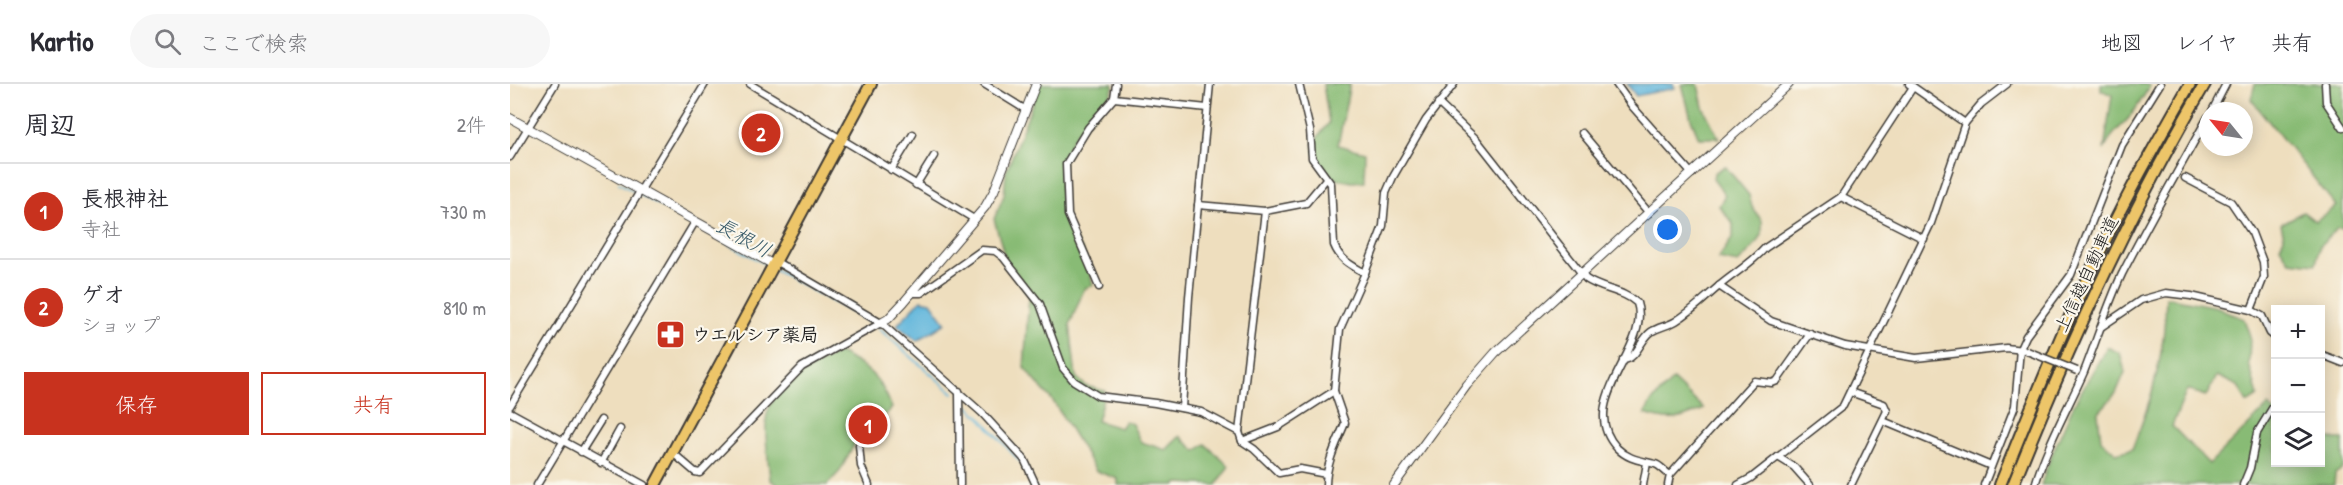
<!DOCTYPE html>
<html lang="ja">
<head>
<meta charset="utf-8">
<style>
	body { margin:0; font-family:"Patrick Hand","Klee One",sans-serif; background:#f7f7f7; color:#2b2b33 }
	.controls { position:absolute; right:18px; bottom:18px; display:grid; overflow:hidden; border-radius:0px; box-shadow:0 3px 15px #0003 }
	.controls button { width:54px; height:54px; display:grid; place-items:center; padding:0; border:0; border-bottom:2px solid #e1e1e2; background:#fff; color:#2b2b33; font:30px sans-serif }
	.compass { position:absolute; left:1689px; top:18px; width:54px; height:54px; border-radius:50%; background:#fff; box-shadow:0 3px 15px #0003; rotate:300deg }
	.you { position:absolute; left:1158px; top:146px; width:21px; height:21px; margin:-15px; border:4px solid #fff; border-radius:50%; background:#1a73e8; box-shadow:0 0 0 9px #1a73e833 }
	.badge { display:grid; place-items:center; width:39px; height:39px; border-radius:50%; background:#c8321e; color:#fff; font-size:20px; font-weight:700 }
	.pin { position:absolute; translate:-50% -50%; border:3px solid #fff; box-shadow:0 2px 6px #0006 }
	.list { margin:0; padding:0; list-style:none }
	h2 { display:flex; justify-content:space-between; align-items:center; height:78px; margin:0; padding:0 24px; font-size:26px }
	h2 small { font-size:20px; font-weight:400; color:#7c7c81 }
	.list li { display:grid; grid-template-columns:39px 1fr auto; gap:18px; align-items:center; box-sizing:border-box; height:96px; padding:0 24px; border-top:2px solid #e1e1e2 }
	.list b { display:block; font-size:22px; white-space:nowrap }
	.list p { margin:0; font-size:20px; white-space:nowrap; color:#7c7c81 }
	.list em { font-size:20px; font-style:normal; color:#7c7c81 }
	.actions { display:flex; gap:12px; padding:18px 24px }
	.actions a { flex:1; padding:14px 0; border:2px solid #c8321e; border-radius:0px; text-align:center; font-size:21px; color:#c8321e }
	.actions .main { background:#c8321e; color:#fff }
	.icon { flex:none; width:33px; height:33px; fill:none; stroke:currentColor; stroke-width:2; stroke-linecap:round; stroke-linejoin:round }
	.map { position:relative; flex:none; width:1833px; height:401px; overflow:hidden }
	header { display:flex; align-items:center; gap:36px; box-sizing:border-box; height:84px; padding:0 30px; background:#fff; border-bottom:2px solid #e1e1e2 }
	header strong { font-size:28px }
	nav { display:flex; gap:33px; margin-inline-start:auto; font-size:21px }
	.search { width:420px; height:54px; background:#f7f7f7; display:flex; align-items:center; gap:15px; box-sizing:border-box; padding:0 21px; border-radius:33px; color:#7c7c81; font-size:22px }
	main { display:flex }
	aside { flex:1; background:#fff }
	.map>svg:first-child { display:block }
	.forest { fill:#88bb75; stroke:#526c48; stroke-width:1.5 }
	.water { fill:#5eb5db; stroke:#3d687c; stroke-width:1.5 }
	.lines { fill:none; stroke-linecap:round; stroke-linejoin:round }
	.stream { stroke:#5eb5db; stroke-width:2 }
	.minor-casing { stroke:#3c3934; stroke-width:9 }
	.tertiary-casing { stroke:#3c3934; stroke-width:10 }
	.trunk-casing { stroke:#3c3934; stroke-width:14 }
	.motorway-casing { stroke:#3c3934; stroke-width:14 }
	.minor { stroke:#fff; stroke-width:6 }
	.tertiary { stroke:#fff; stroke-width:8 }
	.trunk { stroke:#edc569; stroke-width:10 }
	.motorway { stroke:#edc569; stroke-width:10 }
	.minor-bridge-casing { stroke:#3c3934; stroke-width:9; stroke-linecap:butt }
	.minor-bridge { stroke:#fff; stroke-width:6 }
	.labels { text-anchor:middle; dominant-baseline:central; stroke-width:4.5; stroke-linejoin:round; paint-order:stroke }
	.street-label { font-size:18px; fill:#1c1c1c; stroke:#fbf7ec }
	.poi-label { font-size:18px; font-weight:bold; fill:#1c1c1c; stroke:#fbf7ec; text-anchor:start }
	.water-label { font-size:20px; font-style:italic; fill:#365968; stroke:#fbf7ec }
</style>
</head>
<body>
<header>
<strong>Kartio</strong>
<div class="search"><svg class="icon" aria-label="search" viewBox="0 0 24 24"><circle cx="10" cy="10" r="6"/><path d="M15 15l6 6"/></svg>ここで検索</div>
<nav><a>地図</a><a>レイヤ</a><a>共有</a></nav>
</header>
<main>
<aside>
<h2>周辺<small>2件</small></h2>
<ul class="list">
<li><span class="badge">1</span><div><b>長根神社</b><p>寺社</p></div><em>730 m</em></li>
<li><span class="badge">2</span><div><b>ゲオ</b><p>ショップ</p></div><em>810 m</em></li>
</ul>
<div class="actions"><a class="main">保存</a><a>共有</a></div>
</aside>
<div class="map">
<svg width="1833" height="401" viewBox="0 0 1833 401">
	<rect width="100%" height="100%" fill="#fbf7ec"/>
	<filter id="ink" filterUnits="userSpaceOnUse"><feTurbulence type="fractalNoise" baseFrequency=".0167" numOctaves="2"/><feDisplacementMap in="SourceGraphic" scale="12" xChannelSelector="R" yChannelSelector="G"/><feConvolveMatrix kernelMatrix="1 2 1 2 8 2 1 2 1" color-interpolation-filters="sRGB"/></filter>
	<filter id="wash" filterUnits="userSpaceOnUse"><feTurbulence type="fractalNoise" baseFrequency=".008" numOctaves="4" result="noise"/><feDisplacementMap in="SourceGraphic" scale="24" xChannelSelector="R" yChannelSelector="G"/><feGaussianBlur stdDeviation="1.35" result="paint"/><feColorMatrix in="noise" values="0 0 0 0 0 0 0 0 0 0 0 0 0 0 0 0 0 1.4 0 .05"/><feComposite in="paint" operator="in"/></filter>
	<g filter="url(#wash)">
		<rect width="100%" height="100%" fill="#eedebe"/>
		<g class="forest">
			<path d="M530 0H604C597 29 577 33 563 54 547 79 548 115 558 143 561 153 570 160 574 170 579 179 580 191 583 201L574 205 560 240 566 293 576 302 595 307 587 337 610 344 615 337 622 340 631 358 656 366 670 352 686 367 695 360 719 382 707 401 668 399 665 401H608V395L586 387 543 317 514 284 519 212 496 177 484 135 494 111 496 88Z"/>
			<polygon points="813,0 840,0 828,61 855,68 854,97 842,98 821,94 806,75 803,59 819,39"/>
			<polygon points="1172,0 1188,0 1193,23 1209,54 1189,54 1181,35"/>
			<path d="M1591 0H1634L1640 2C1633 13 1626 26 1618 35 1606 48 1602 49 1594 66L1602 11 1591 6Z"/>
			<polygon points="1745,0 1833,0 1833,145 1828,144 1810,161 1806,180 1779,177 1770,163 1774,153 1771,140 1793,128 1805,137 1826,122 1741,15"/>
			<polygon points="1215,82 1239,111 1242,123 1252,137 1252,151 1242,165 1228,179 1208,175 1223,153 1223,140 1209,122 1215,111 1203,95 1204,89"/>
			<path d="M1656 213 1707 223 1734 235 1740 252 1739 280 1748 312 1737 319 1728 302 1707 292 1696 312 1677 306 1662 342 1699 380 1758 322 1765 328 1766 378H1810L1811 355H1833V384L1825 390 1824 401H1531L1540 375 1564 320 1597 263 1610 269 1615 288 1606 309 1588 329 1591 356 1606 369 1622 365C1643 314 1655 268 1656 213Z"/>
			<path d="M329 269C358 284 370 292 382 324L366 341 351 348 330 387 317 401H268L260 396C259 380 253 344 257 330 266 297 300 282 329 269Z"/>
			<path d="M1163 296 1194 325C1169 336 1161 339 1135 330L1141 318Z"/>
		</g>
		<g class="water">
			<polygon points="1117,0 1163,0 1165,4 1126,12"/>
			<polygon points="411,216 421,218 436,239 407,257 387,241"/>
		</g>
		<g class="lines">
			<g class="stream">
				<polyline points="109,99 259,182"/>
				<polyline points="264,185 364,240"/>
				<polyline points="368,244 443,309"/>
				<polyline points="455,320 468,331 516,384"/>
			</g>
		</g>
	</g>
	<g filter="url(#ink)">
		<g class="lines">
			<defs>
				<g id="minor">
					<polyline points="240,0 464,135"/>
					<polyline points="474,0 516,26"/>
					<path d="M789 0 800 46 802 74 821 100 824 161C830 176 841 181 855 189"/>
					<polyline points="1106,0 1122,22 1182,90"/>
					<polyline points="1399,0 1455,39"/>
					<polyline points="1815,0 1816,18 1833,44"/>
					<polyline points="604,14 697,24"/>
					<path d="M928 19 967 56 1076 195C1092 206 1113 206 1127 219 1142 263 1064 318 1107 364 1119 376 1130 376 1145 380 1150 381 1155 388 1160 391L1158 401"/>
					<polyline points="1702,27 1716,0"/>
					<polyline points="1072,49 1139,129"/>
					<polyline points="0,73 45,0"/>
					<polyline points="381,86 403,50"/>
					<polyline points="1675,94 1721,118 1742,149 1753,178 1754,193 1741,226"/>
					<polyline points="406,101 424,72"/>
					<polyline points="1331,113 1414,155"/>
					<polyline points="688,121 755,127 796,119 816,95"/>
					<polyline points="265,177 371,239 472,329 514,375 526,401"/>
					<polyline points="1209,202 1261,237 1335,262 1406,274 1496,264 1513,266"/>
					<polyline points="589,203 558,131 556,80 578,44 604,14 606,0"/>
					<polyline points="402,209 411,209 472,166 485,167 493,173 530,220 553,284 564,297 588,312 645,319 691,328 729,348 732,357 744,365 769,389 790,385 816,390"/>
					<polyline points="1591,243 1631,216 1656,209 1681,212 1741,226 1752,232 1760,249 1766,254"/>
					<polyline points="1810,270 1833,279"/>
					<path d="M1113 276C1127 275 1130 256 1141 248 1148 243 1158 242 1166 237 1182 227 1194 215 1209 202 1224 189 1241 180 1255 164L1331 113 1403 3"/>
					<polyline points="449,307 450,401"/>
					<polyline points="1340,308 1374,320 1377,327 1341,401"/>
					<polyline points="0,322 195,0"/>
					<polyline points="672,324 679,213 700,0"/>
					<polyline points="0,328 134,401"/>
					<polyline points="1373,337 1481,382"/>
					<polyline points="729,348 755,127"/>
					<polyline points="732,357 768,343 824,307"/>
					<polyline points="349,361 351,382 359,401"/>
					<polyline points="71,368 91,336"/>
					<polyline points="163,369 185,388 190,389 292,283 371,239"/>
					<polyline points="1268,373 1284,383 1300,401"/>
					<polyline points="91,379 110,345"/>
					<polyline points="1160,391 1244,297 1262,299 1267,297 1300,250"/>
					<polyline points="27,401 185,138"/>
					<path d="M816 401C816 379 827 359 835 339L824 307 830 245 855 189 873 142 876 109 883 93 916 36 944 0"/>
					<polyline points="1133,401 1137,379"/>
					<polyline points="1228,401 1241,394 1333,322 1421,139 1455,39 1471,20 1497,0"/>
					<polyline points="1474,401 1505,322 1510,265 1516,252 1561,191 1612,61 1650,0"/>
					<path d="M1525 401C1537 361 1557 326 1574 288 1587 255 1597 222 1612 190 1639 137 1669 85 1698 33"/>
					<polyline points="1733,401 1740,384 1747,349 1766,318"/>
				</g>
				<g id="tertiary">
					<polyline points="0,34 264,181"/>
					<polyline points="371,239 378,235 394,218 475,123 484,107 526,0"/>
					<polyline points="884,401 957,301 985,269 1279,0"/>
				</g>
				<polyline id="trunk" points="145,401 361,0"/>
				<g id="motorway">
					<path d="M1490 401C1523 319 1556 236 1595 157 1621 103 1650 52 1680 0"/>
					<path d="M1503 401C1558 263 1619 128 1695 0"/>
				</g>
			</defs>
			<use href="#minor" class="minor-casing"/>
			<use href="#tertiary" class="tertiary-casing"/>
			<use href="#trunk" class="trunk-casing"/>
			<use href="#motorway" class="motorway-casing"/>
			<use href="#minor" class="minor"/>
			<use href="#tertiary" class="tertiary"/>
			<use href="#trunk" class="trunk"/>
			<use href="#motorway" class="motorway"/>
			<defs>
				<polyline id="minor-bridge" points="1517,267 1567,287"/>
			</defs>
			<use href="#minor-bridge" class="minor-bridge-casing"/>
			<use href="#minor-bridge" class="minor-bridge"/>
		</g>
	</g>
	<defs>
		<symbol id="pharmacy-square" viewBox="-11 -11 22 22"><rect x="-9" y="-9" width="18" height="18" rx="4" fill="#c8321e" stroke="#fbf7ec"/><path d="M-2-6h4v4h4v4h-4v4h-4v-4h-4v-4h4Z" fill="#fff"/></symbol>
	</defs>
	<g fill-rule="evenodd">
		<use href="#pharmacy-square" x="144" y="234" width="33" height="33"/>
	</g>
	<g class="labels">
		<g class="street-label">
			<text transform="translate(1576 190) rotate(-65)">上信越自動車道</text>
		</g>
		<g class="poi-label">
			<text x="182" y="250">ウエルシア薬局</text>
		</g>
		<g class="water-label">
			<text transform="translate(234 153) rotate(29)">長根川</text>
		</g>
	</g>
</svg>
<div class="controls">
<button>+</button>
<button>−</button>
<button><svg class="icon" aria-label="layers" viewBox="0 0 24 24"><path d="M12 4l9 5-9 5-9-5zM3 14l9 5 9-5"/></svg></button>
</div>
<svg class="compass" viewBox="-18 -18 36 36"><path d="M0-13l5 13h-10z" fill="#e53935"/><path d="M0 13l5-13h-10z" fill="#7c7c81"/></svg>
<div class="you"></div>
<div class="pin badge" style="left:358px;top:341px">1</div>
<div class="pin badge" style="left:251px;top:49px">2</div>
</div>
</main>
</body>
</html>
